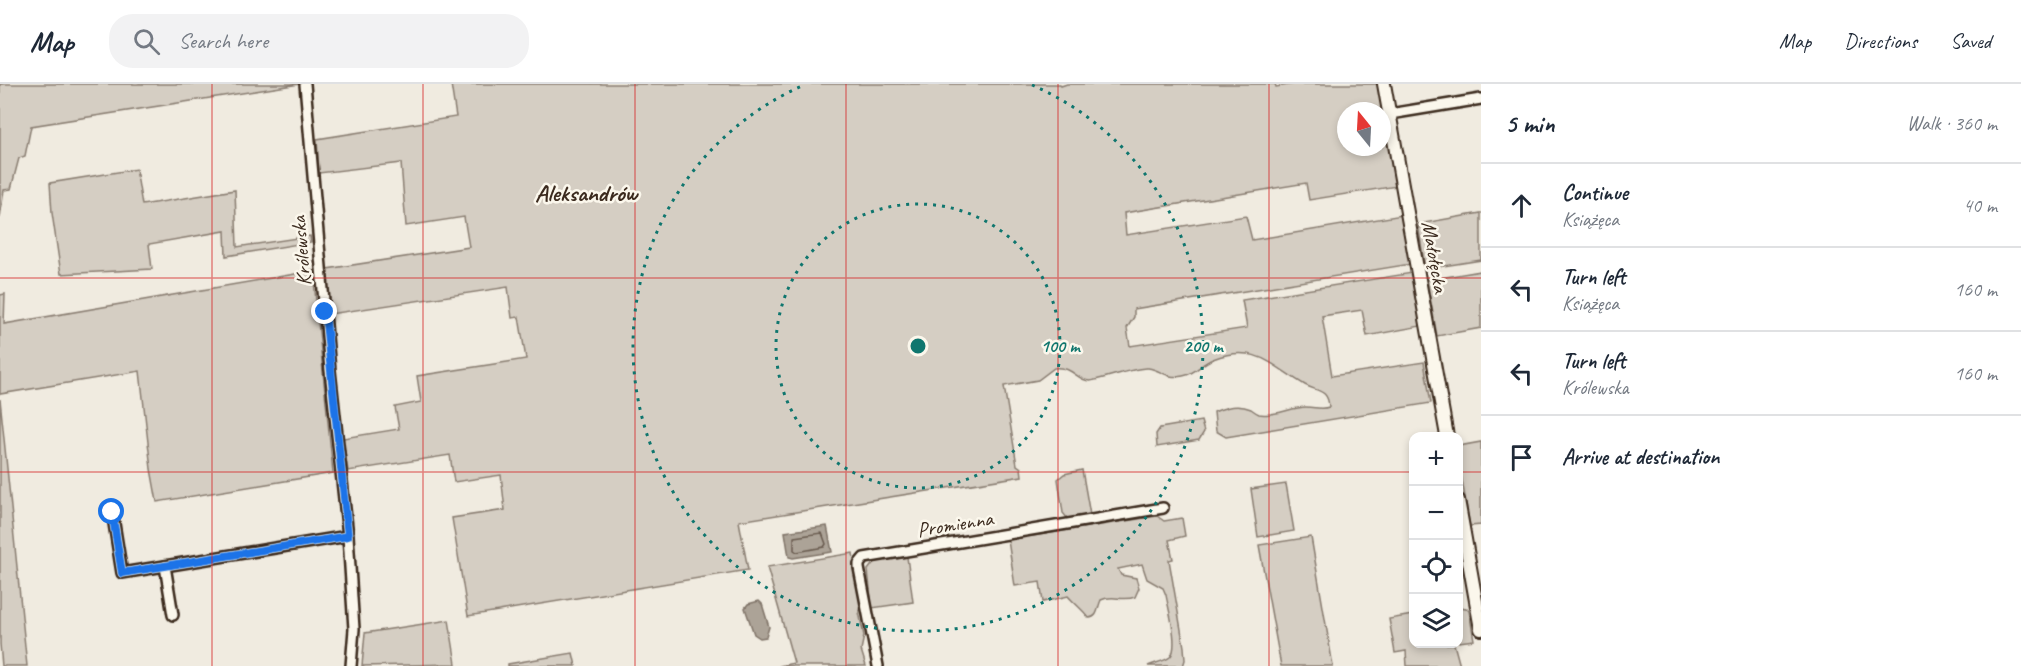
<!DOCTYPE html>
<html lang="en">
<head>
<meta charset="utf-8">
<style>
	body { margin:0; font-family:Caveat,sans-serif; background:#f2f2f3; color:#1f2937 }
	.controls { position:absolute; right:18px; bottom:18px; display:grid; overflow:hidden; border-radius:12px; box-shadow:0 3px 9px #0003 }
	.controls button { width:54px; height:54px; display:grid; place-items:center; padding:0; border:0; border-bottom:2px solid #e0e1e3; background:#fff; color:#1f2937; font:30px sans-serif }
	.compass { position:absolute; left:1337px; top:18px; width:54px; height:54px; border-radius:50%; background:#fff; box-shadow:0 3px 9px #0003; rotate:342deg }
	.stop { position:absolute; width:18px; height:18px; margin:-14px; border:4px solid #1a73e8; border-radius:50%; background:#fff }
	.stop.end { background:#1a73e8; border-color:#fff; box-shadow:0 2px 6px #0008 }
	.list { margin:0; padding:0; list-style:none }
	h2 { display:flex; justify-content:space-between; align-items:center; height:78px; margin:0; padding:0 24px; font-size:26px }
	h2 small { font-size:20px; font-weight:400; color:#747a83 }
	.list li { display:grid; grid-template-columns:39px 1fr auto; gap:18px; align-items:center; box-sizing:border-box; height:84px; padding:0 24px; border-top:2px solid #e0e1e3 }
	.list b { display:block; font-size:22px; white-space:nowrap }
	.list p { margin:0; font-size:20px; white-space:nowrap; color:#747a83 }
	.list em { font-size:20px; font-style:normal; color:#747a83 }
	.icon { flex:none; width:33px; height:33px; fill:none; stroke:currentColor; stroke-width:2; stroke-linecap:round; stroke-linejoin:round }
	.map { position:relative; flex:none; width:1481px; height:582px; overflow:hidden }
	header { display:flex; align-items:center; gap:36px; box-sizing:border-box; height:84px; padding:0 30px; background:#fff; border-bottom:2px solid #e0e1e3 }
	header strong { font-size:28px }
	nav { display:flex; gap:33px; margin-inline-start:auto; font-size:21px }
	.search { width:420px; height:54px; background:#f2f2f3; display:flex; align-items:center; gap:15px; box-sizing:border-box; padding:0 21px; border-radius:24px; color:#747a83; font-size:22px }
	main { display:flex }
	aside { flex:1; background:#fff }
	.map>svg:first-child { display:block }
	.green { fill:#d5cec3; stroke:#887c70; stroke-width:1.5; fill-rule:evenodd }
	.water { fill:#aca397; stroke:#7f7367; stroke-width:1.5 }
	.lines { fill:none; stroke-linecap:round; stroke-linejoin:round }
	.shore { stroke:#685a4e; stroke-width:1.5 }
	.street-casing { stroke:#3b2a1e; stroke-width:14 }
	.secondary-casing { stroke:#3b2a1e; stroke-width:16 }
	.street { stroke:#fbf7ec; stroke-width:9 }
	.secondary { stroke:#fbf7ec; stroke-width:12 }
	.route { stroke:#1a73e8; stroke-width:8 }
	.grid { fill:none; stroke:#d62828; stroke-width:1.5; stroke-opacity:0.55 }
	.ring { fill:none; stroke:#0f766e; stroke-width:3; stroke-dasharray:3 6 }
	.labels { text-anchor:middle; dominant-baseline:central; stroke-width:5; stroke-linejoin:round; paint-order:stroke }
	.street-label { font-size:21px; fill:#3b2a1e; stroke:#fbf7ec }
	.quarter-label { font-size:24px; font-weight:bold; fill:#3b2a1e; stroke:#fbf7ec }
	.centre { fill:#0f766e; stroke:#fbf7ec; stroke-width:3 }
	.ring-label { font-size:18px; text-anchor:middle; font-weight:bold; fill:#0f766e; stroke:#fbf7ec; stroke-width:5; stroke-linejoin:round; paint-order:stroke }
</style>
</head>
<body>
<header>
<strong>Map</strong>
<div class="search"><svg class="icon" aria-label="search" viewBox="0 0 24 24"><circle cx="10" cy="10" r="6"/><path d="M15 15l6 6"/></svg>Search here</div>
<nav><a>Map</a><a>Directions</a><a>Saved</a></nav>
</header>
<main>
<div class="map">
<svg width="1481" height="582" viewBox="0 0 1481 582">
	<rect width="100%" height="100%" fill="#f0ebe0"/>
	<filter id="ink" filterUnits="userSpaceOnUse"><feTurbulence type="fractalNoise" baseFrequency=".0167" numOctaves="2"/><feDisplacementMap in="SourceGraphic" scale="12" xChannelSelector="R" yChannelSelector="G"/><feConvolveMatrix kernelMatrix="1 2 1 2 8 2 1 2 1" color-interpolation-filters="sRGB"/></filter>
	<g filter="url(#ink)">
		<g class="green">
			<polygon points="0,0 300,0 31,42 25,72 19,74 11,105 4,106 0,134"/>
			<path d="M451 0H1060L1061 2 1067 0H1275L1276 3 1295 0H1379L1397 102 1309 116 1306 99 1124 129 1126 151 1246 132 1252 156 1402 131 1411 180 1134 225V233L1127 244 1130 262 1247 244 1242 216 1412 189 1421 242 1367 252 1362 226 1322 232 1332 292 1424 278 1431 319 1226 353 1216 347 1214 328C1225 323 1239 320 1251 325 1254 327 1256 329 1259 330 1273 333 1292 323 1306 323 1315 323 1321 326 1329 323 1328 305 1318 308 1305 301 1271 281 1256 259 1213 275 1201 279 1196 290 1183 292 1165 295 1162 286 1148 284 1135 283 1105 295 1090 297 1075 296 1074 282 1054 284L1038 296 1004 302 1017 381 1021 384 1022 392 739 437 748 486 468 532 452 434 505 426 501 391 454 398 450 371 348 387 343 354 399 345 395 323 421 318 417 292 526 275 519 233 512 234 508 203 330 230 327 185 469 163 464 133 406 142 401 79 319 89 317 55 456 33ZM1346 27H1382V63H1346Z"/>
			<polygon points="136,85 142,121 235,106 237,163 310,152 311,158 226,172 225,147 149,160 152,185 61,190 52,129 50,99"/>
			<polygon points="1481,129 1481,176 1425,185 1418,140"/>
			<polygon points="313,187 333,389 157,418 151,385 140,287 0,310 0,211 5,210 4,240"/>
			<polygon points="1481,187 1481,244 1437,252 1427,196"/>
			<polygon points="0,315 27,582 2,582 0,560"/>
			<polygon points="1201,337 1204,348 1199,356 1157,363 1156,350 1160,344"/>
			<polygon points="1481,358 1481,441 1470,442 1459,379 1459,362"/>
			<polygon points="1082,386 1090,431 1068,435 1063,429 1058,395 1064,390"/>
			<polygon points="1286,400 1294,447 1258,453 1251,405"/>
			<path d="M1157 432 1164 437 1182 434 1185 452 1169 456 1173 475 1169 476 1184 563 1185 576 1183 582H1148C1155 579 1165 577 1170 573 1180 564 1168 523 1166 511L1163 504 1147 495 1142 480 1118 485 1121 491 1136 494 1139 504 1135 513C1122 518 1113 510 1101 516 1097 524 1099 533 1089 534 1083 526 1075 520 1068 512L1043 518 1040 498 1015 502 1008 456Z"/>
			<polygon points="1311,453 1333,582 1281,582 1259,461"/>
			<polygon points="853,469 860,518 859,528 864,552 861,566 866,582 779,582 794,579 767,483"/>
			<polygon points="907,473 913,518 872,524 868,486 874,478"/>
			<polygon points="1459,523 1466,524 1469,527 1474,556 1459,558"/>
			<polygon points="1413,531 1414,560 1454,560 1460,582 1407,582 1406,567 1395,569 1389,535"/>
			<polygon points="449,536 456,580 362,582 365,549"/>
			<polygon points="573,569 576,582 508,582 508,580"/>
		</g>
		<g class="water">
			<polygon points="827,442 832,468 793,474 789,473 785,448"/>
			<polygon points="759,517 762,520 769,543 766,553 760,554 754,550 745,524 748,520"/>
		</g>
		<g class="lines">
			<polygon class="shore" points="822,449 826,460 824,463 797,468 794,466 794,453"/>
			<defs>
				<g id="street">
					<polyline points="305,0 330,286 348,452 354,545 351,582"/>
					<polyline points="1390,30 1481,15"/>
					<polyline points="112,427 122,489 348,452"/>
					<polyline points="165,482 173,531"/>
					<polyline points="878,582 859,484 859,480 864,474 1163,424"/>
				</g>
				<g id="secondary">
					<polyline points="1384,0 1447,352"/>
					<polyline points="1458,416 1481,545"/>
				</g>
			</defs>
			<use href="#street" class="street-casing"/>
			<use href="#secondary" class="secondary-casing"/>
			<use href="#street" class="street"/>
			<use href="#secondary" class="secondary"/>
		</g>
	</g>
	<g class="lines" filter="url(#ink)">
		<polyline class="route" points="112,428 122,489 348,452 325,228"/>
	</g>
	<path class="grid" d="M212 0V582M423 0V582M635 0V582M846 0V582M1058 0V582M1269 0V582M0 194H1481M0 388H1414M1458 388H1481"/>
	<g class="ring">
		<circle cx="918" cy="262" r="142"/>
		<path d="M1032 1A285 285 0 1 1 804 1"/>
	</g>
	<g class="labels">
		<g class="street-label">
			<text transform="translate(301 167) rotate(-95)">Królewska</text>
			<text transform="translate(1435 173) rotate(80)">Małołęcka</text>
			<text transform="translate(955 440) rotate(-9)">Promienna</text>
		</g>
		<g class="quarter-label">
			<text x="586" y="109">Aleksandrów</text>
		</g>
	</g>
	<circle cx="918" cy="262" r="9" class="centre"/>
	<g class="ring-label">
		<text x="1060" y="268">100 m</text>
		<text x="1203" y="268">200 m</text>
	</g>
</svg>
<div class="controls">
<button>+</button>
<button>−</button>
<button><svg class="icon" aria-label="locate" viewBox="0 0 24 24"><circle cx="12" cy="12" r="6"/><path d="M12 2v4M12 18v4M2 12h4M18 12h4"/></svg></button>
<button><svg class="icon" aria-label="layers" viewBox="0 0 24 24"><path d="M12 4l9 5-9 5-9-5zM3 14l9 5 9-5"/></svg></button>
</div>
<svg class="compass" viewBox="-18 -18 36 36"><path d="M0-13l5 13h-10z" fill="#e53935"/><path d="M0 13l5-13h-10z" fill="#747a83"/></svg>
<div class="stop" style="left:112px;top:428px"></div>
<div class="stop end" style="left:325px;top:228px"></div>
</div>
<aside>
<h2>5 min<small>Walk · 360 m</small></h2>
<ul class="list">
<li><svg class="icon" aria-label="ahead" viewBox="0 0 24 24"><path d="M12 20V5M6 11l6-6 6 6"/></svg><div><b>Continue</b><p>Książęca</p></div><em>40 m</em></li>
<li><svg class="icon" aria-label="left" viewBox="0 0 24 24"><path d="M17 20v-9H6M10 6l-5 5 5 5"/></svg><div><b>Turn left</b><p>Książęca</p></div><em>160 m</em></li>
<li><svg class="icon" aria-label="left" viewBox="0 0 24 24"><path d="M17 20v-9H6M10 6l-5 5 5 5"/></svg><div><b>Turn left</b><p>Królewska</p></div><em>160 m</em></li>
<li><svg class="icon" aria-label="arrive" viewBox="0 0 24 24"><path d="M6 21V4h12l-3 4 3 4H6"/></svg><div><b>Arrive at destination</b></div></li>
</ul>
</aside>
</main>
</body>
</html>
